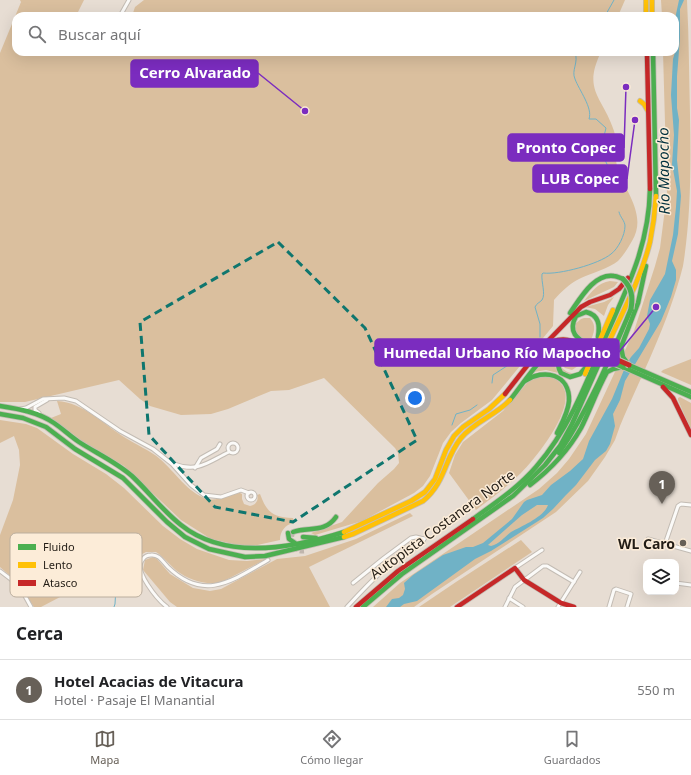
<!DOCTYPE html>
<html lang="es">
<head>
<meta charset="utf-8">
<style>
	body { margin:0; font-family:"Noto Sans",sans-serif; background:#f2f2f2; color:#202124 }
	.controls { position:absolute; right:12px; bottom:12px; display:grid; overflow:hidden; border-radius:8px; box-shadow:0 4px 16px #0002 }
	.controls button { width:36px; height:36px; display:grid; place-items:center; padding:0; border:0; border-bottom:1px solid #e0e0e0; background:#fff; color:#202124; font:20px sans-serif }
	.you { position:absolute; left:415px; top:398px; width:14px; height:14px; margin:-10px; border:3px solid #fff; border-radius:50%; background:#1a73e8; box-shadow:0 0 0 6px #1a73e833 }
	.badge { display:grid; place-items:center; width:26px; height:26px; border-radius:50%; background:#676058; color:#fff; font-size:13px; font-weight:700 }
	.pin { position:absolute; translate:-50% -33px; filter:drop-shadow(0 1px 2px #0008) }
	.pin::after { content:''; position:absolute; top:21px; width:14px; height:12px; background:inherit; clip-path:polygon(0 0,100% 0,50% 100%) }
	.list { margin:0; padding:0; list-style:none }
	h2 { display:flex; justify-content:space-between; align-items:center; height:52px; margin:0; padding:0 16px; font-size:17px }
	h2 small { font-size:13px; font-weight:400; color:#757577 }
	.list li { display:grid; grid-template-columns:26px 1fr auto; gap:12px; align-items:center; box-sizing:border-box; height:60px; padding:0 16px; border-top:1px solid #e0e0e0 }
	.list b { display:block; font-size:15px; white-space:nowrap }
	.list p { margin:0; font-size:13px; white-space:nowrap; color:#757577 }
	.list em { font-size:13px; font-style:normal; color:#757577 }
	.icon { flex:none; width:22px; height:22px; fill:none; stroke:currentColor; stroke-width:2; stroke-linecap:round; stroke-linejoin:round }
	.map { position:relative; flex:none; width:691px; height:607px; overflow:hidden }
	.search { position:absolute; background:#fff; box-shadow:0 4px 16px #0002; left:12px; right:12px; top:12px; height:44px; display:flex; align-items:center; gap:10px; box-sizing:border-box; padding:0 14px; border-radius:12px; color:#757577; font-size:15px }
	.sheet { height:112px; background:#fff }
	nav { display:flex; justify-content:space-around; align-items:center; box-sizing:border-box; height:56px; border-top:1px solid #e0e0e0; background:#fff; font-size:11px; color:#757577 }
	nav a { display:grid; justify-items:center; gap:2px }
	nav .on { color:#676058 }
	.map>svg:first-child { display:block }
	.green { fill:#dabf9e }
	.water { fill:#70b2c6; fill-rule:evenodd }
	.lines { fill:none; stroke-linecap:round; stroke-linejoin:round }
	.stream { stroke:#70b2c6; stroke-width:1 }
	.primary-tunnel { stroke:#c0b6ad; stroke-width:5; stroke-dasharray:5 2.5; stroke-linecap:butt }
	.street-casing { stroke:#c3bcb4; stroke-width:5 }
	.fast-casing { stroke:#c3bcb4; stroke-width:6 }
	.slow-casing { stroke:#c3bcb4; stroke-width:6 }
	.jam-casing { stroke:#c3bcb4; stroke-width:6 }
	.street { stroke:#fbfaf8; stroke-width:3 }
	.fast { stroke:#4caf50; stroke-width:4.5 }
	.slow { stroke:#ffc107; stroke-width:4.5 }
	.jam { stroke:#c62828; stroke-width:4.5 }
	.fast-bridge-casing { stroke:#c3bcb4; stroke-width:7; stroke-linecap:butt }
	.jam-bridge-casing { stroke:#c3bcb4; stroke-width:7; stroke-linecap:butt }
	.fast-bridge { stroke:#4caf50; stroke-width:5 }
	.jam-bridge { stroke:#c62828; stroke-width:5 }
	.marked { fill:none; stroke:#0f766e; stroke-width:3; stroke-dasharray:8 5; stroke-linejoin:round }
	.poi-dot { fill:#676058; stroke:#fcecd8; stroke-width:1.5 }
	.labels { text-anchor:middle; dominant-baseline:central; stroke-width:3; stroke-linejoin:round; paint-order:stroke }
	.street-label { font-size:14px; fill:#221c15; stroke:#fcecd8 }
	.poi-label { font-size:14px; font-weight:bold; fill:#221c15; stroke:#fcecd8; text-anchor:end }
	.water-label { font-size:15px; font-style:italic; fill:#02313e; stroke:#fcecd8 }
	.key { fill:#fcecd8; stroke:#bbae9e; stroke-width:1 }
	.key-label { font-size:11px; fill:#221c15 }
	.leader { fill:none; stroke:#7b2cbf; stroke-width:1.5 }
	.callout-dot { fill:#7b2cbf; stroke:#fcecd8; stroke-width:1.5 }
	.callout { fill:#7b2cbf; stroke:#7b2cbf; stroke-width:1.5 }
	.callout-label { font-size:15px; text-anchor:middle; font-weight:bold; fill:#fff }
</style>
</head>
<body>
<div class="map">
<svg width="691" height="607" viewBox="0 0 691 607">
	<rect width="100%" height="100%" fill="#e7ddd3"/>
	<g class="green">
		<path d="M20 0H84L76 16H16V52H118L119 53 123 52H601C582 91 603 97 614 131 617 140 615 151 616 161 621 188 649 213 632 241 628 248 623 256 618 261 610 268 589 274 579 279 569 284 561 292 554 300L553 326 492 400 461 423 451 432 443 443 430 476 423 486 414 493 362 521 315 535 311 533 342 522 378 483 394 469 399 463 398 453 395 448 324 378 289 390 271 391 228 409 211 414 181 415 150 406 140 399 119 380 25 402H0V53L21 2Z"/>
		<polygon points="144,0 625,0 618,16 132,16 135,7"/>
		<path d="M661 0H687C689 38 689 77 690 115 691 165 691 217 683 266 669 322 642 374 620 426L615 440 605 457 588 481 556 512 432 594 414 607H373L400 583 539 489 557 473 569 459 586 434 634 331 655 266 660 248 667 193 663 52H675V16H662Z"/>
		<path d="M610 281 618 282 614 287 584 301C592 291 598 283 610 281Z"/>
		<polygon points="614,297 608,305 604,316 595,309 585,307 604,302"/>
		<path d="M584 318H590C597 326 594 333 590 342 581 338 576 335 574 325L581 319Z"/>
		<polygon points="560,347 569,347 555,364 556,369 558,373 546,370 534,372 555,349"/>
		<path d="M565 353H571L582 358 578 366 572 370 565 368 563 366 565 357C554 366 566 373 576 374 563 376 553 363 565 353Z"/>
		<polygon points="691,359 691,385 661,372 663,370"/>
		<path d="M539 375C544 376 550 376 554 378 557 379 559 382 561 384 580 404 536 458 521 473 507 487 491 498 476 510L449 473 455 455 463 442 503 411 527 383Z"/>
		<polygon points="680,397 691,403 691,430 678,400 678,398"/>
		<path d="M57 401C84 403 102 423 124 437 136 445 150 450 160 459 175 472 188 493 207 499 220 502 228 493 240 493L242 494V499L244 504 250 506C256 505 259 500 257 495L260 494C267 513 273 517 293 518L294 523C285 524 280 532 280 540L253 546H242L211 539 181 520 124 466 82 441 51 418 61 414Z"/>
		<path d="M0 420 26 424 37 428 73 454 106 474 124 488 163 526 180 539 197 549 229 560 247 561 266 559 222 582C207 586 189 580 177 571 170 565 164 557 156 552H146L41 607H34L18 583 0 567V535L13 500 20 465 19 450 14 436 0 443Z"/>
		<polygon points="410,513 413,516 309,567 330,607 177,607 170,602 143,570 145,560 153,557 157,559 170,574 193,588 210,591 221,589 277,559 305,556 356,539"/>
		<polygon points="521,540 532,552 450,607 419,607 456,582"/>
	</g>
	<path class="water" d="M679 0H684L680 9V38L677 76V108L679 120 677 160 681 196 678 234 672 261 676 270V280L671 297 661 321 625 381 620 400 613 414 615 426 610 444 606 451 595 460 576 485 566 495 553 509 543 518 491 551 475 559 417 601 404 604 400 607H386L392 599 399 598 403 595 405 589 404 583 413 575 443 555 466 547H473L483 543 512 519 524 502 527 500 542 495 551 485 570 471 583 459 589 441 612 399 626 365 631 357 639 348 649 329 650 324 647 316 650 300 665 274 673 235 676 207 677 191 672 164 674 135 671 95 673 59 675 52V19ZM537 505H548C544 517 522 526 511 532 504 537 500 544 491 546L488 545 522 515Z"/>
	<g class="lines">
		<g class="stream">
			<polyline points="605,16 614,0"/>
			<path d="M575 52C579 63 571 70 575 79 579 90 593 108 589 119H596L606 128 601 148C603 151 602 154 604 158 609 169 616 178 612 192"/>
			<path d="M540 337V324L535 307C537 303 539 303 542 300 546 294 541 282 542 274L543 273C559 275 599 264 611 254 618 249 625 235 625 226 625 221 620 217 619 212"/>
			<polyline points="492,383 493,375 513,362"/>
			<polyline points="452,425 456,414 470,410 477,405"/>
			<polyline points="114,607 115,604 117,569"/>
		</g>
		<path class="primary-tunnel" d="M293 532C289 540 293 552 304 551"/>
		<defs>
			<g id="street">
				<polyline points="120,16 129,0"/>
				<polyline points="21,409 26,408 43,399 64,398 76,401 120,431 153,449 172,464 191,485 204,495 221,497 241,490 249,493"/>
				<polyline points="39,413 35,410 35,407 47,400"/>
				<circle cx="233" cy="448" r="5"/>
				<path d="M174 464C198 473 208 462 229 452"/>
				<polyline points="195,468 201,458 217,449 220,444"/>
				<circle cx="251" cy="496" r="4"/>
				<polyline points="648,539 691,551"/>
				<polyline points="665,544 678,506 681,504 691,505"/>
				<polyline points="393,564 422,543 424,539"/>
				<polyline points="515,568 542,550"/>
				<path d="M0 571C14 580 24 592 31 607"/>
				<polyline points="353,583 384,558 411,538 416,537 424,539"/>
				<polyline points="676,583 691,585"/>
				<polyline points="509,598 523,607"/>
				<path d="M167 607C158 600 132 570 143 559 145 556 148 555 151 555 159 554 163 562 168 567 204 602 232 581 268 560"/>
				<path d="M347 607C370 582 394 557 424 539"/>
				<polyline points="505,607 515,587 543,566 547,566 574,582"/>
				<polyline points="558,607 580,572"/>
				<polyline points="609,607 614,590 616,589 631,594 627,607"/>
			</g>
			<g id="fast">
				<polyline points="653,52 656,196"/>
				<path d="M570 313C580 299 594 273 614 276 617 276 620 278 623 279"/>
				<path d="M591 347C578 339 567 333 576 316L586 312C599 315 600 325 598 337"/>
				<path d="M585 351C581 350 576 349 572 349 558 349 555 363 561 373L570 377 580 374 586 367"/>
				<polyline points="629,365 691,392"/>
				<polyline points="629,365 623,357 621,347 638,303 646,266"/>
				<polyline points="623,367 691,397"/>
				<path d="M525 381C544 368 570 374 569 401 568 413 562 423 557 433"/>
				<path d="M510 400C521 387 548 344 564 344 568 344 574 347 579 348"/>
				<path d="M0 406C19 409 38 412 54 423 63 429 70 436 79 442 96 453 116 462 132 476 149 492 163 511 181 525 226 561 294 548 344 532"/>
				<polyline points="0,414 23,418 46,427 75,449 123,478 167,522 185,537 209,549 245,557 265,556 344,537"/>
				<path d="M559 453C589 409 610 358 631 309"/>
				<path d="M530 485C551 469 568 451 581 428 590 410 597 390 607 372L613 369 623 367"/>
				<path d="M473 519C495 503 518 488 536 467 569 429 587 382 606 336 628 286 649 245 650 189"/>
				<path d="M293 532C308 526 324 534 336 517"/>
				<polyline points="288,533 289,539 295,543"/>
				<polyline points="303,537 316,538"/>
				<polyline points="363,607 402,574 513,496 545,465 560,446 572,424 605,350"/>
			</g>
			<g id="slow">
				<polyline points="646,0 646,16"/>
				<polyline points="652,0 652,16"/>
				<polyline points="640,101 644,104 648,111"/>
				<path d="M605 350C621 315 641 279 650 242 653 227 655 212 656 196"/>
				<polyline points="585,374 613,310"/>
				<polyline points="344,532 411,501 425,492 435,479 446,450 454,436 463,427 489,409 505,394"/>
				<path d="M344 537 353 534 423 501C446 482 444 459 461 438 474 422 496 415 510 400"/>
			</g>
			<g id="jam">
				<polyline points="647,52 650,189"/>
				<polyline points="546,343 581,307 590,302 610,295 619,289 628,278"/>
				<polyline points="663,387 673,398 691,435"/>
				<path d="M505 394 541 348C558 336 568 338 586 346"/>
				<polyline points="356,607 398,571 473,519"/>
				<polyline points="457,607 515,568 524,580 561,603 574,607"/>
			</g>
		</defs>
		<use href="#street" class="street-casing"/>
		<use href="#fast" class="fast-casing"/>
		<use href="#slow" class="slow-casing"/>
		<use href="#jam" class="jam-casing"/>
		<use href="#street" class="street"/>
		<use href="#fast" class="fast"/>
		<use href="#slow" class="slow"/>
		<use href="#jam" class="jam"/>
		<defs>
			<g id="fast-bridge">
				<path d="M623 279C632 288 633 297 631 309"/>
				<polyline points="591,347 597,351"/>
				<polyline points="588,352 623,367"/>
			</g>
			<polyline id="jam-bridge" points="595,350 629,365"/>
		</defs>
		<use href="#fast-bridge" class="fast-bridge-casing"/>
		<use href="#jam-bridge" class="jam-bridge-casing"/>
		<use href="#fast-bridge" class="fast-bridge"/>
		<use href="#jam-bridge" class="jam-bridge"/>
	</g>
	<path class="marked" d="M278 242 365 328 417 440 293 522 215 507 149 435 140 322Z"/>
	<circle class="poi-dot" cx="683" cy="543" r="4"/>
	<g class="labels">
		<g class="street-label">
			<text transform="translate(442 524) rotate(-36)">Autopista Costanera Norte</text>
		</g>
		<g class="poi-label">
			<text x="675" y="543">WL Caro</text>
		</g>
		<g class="water-label">
			<text transform="translate(663 171) rotate(-91)">Río Mapocho</text>
		</g>
	</g>
	<rect x="10" y="533" width="132" height="64" rx="6" class="key"/>
	<rect x="18" y="544" width="18" height="6" fill="#4caf50"/>
	<rect x="18" y="562" width="18" height="6" fill="#ffc107"/>
	<rect x="18" y="580" width="18" height="6" fill="#c62828"/>
	<g class="key-label">
		<text x="43" y="551">Fluido</text>
		<text x="43" y="569">Lento</text>
		<text x="43" y="587">Atasco</text>
	</g>
	<path class="leader" d="M305 111L258 73M626 87L624 148M635 120L627 179M656 307L619 352"/>
	<g class="callout-dot">
		<circle cx="305" cy="111" r="4"/>
		<circle cx="626" cy="87" r="4"/>
		<circle cx="635" cy="120" r="4"/>
		<circle cx="656" cy="307" r="4"/>
	</g>
	<g class="callout">
		<rect x="131" y="60" width="127" height="27" rx="4"/>
		<rect x="508" y="134" width="116" height="27" rx="4"/>
		<rect x="533" y="165" width="94" height="27" rx="4"/>
		<rect x="375" y="339" width="244" height="27" rx="4"/>
	</g>
	<g class="callout-label">
		<text x="195" y="78">Cerro Alvarado</text>
		<text x="566" y="153">Pronto Copec</text>
		<text x="580" y="184">LUB Copec</text>
		<text x="497" y="358">Humedal Urbano Río Mapocho</text>
	</g>
</svg>
<div class="controls">
<button><svg class="icon" aria-label="layers" viewBox="0 0 24 24"><path d="M12 4l9 5-9 5-9-5zM3 14l9 5 9-5"/></svg></button>
</div>
<div class="you"></div>
<div class="pin badge" style="left:662px;top:504px">1</div>
<div class="search"><svg class="icon" aria-label="search" viewBox="0 0 24 24"><circle cx="10" cy="10" r="6"/><path d="M15 15l6 6"/></svg>Buscar aquí</div>
</div>
<section class="sheet">
<h2>Cerca<small></small></h2>
<ul class="list">
<li><span class="badge">1</span><div><b>Hotel Acacias de Vitacura</b><p>Hotel · Pasaje El Manantial</p></div><em>550 m</em></li>
</ul>
</section>
<nav>
<a class="on"><svg class="icon" aria-label="map" viewBox="0 0 24 24"><path d="M3 6l6-2 6 2 6-2v14l-6 2-6-2-6 2zM9 4v14M15 6v14"/></svg>Mapa</a>
<a><svg class="icon" aria-label="directions" viewBox="0 0 24 24"><path d="M12 3l9 9-9 9-9-9zM9 14v-3h6M13 9l2 2-2 2"/></svg>Cómo llegar</a>
<a><svg class="icon" aria-label="saved" viewBox="0 0 24 24"><path d="M7 4h10v16l-5-4-5 4z"/></svg>Guardados</a>
</nav>
</body>
</html>
